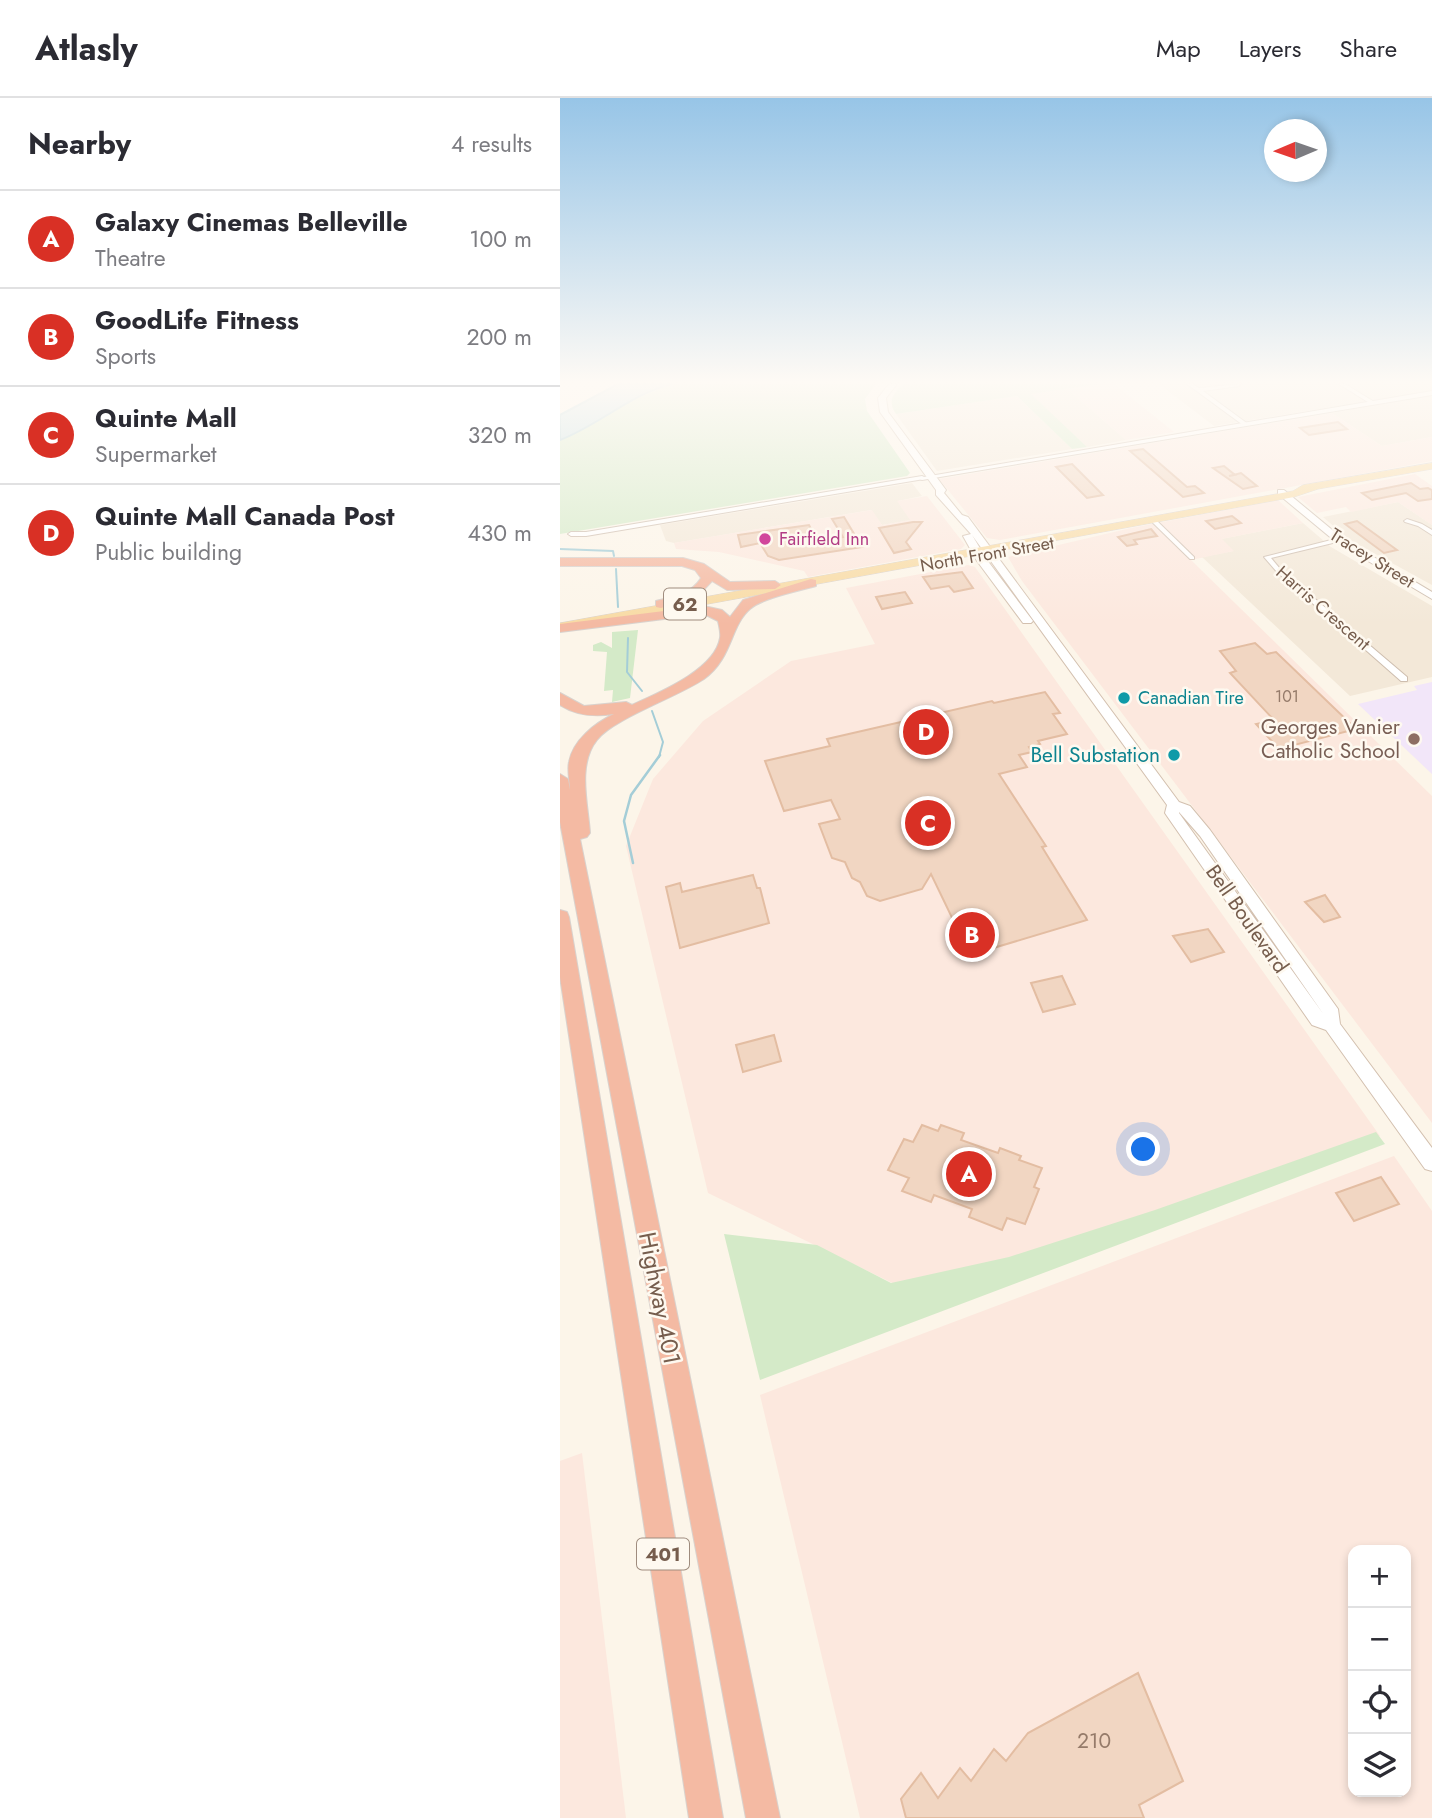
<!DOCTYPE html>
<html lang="en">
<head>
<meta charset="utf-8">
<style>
	body { margin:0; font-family:Jost,sans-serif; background:#f2f2f3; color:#2b2b33 }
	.controls { position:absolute; right:21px; bottom:21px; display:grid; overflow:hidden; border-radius:14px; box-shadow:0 4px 10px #0003 }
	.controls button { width:63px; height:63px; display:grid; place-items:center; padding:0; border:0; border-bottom:2px solid #e1e1e2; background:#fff; color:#2b2b33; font:35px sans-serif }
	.compass { position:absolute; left:704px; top:21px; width:63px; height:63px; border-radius:50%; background:#fff; box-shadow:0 4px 10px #0003; rotate:268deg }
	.you { position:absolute; left:584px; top:1052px; width:24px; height:24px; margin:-18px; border:5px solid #fff; border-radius:50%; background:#1a73e8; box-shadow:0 0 0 10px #1a73e833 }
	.badge { display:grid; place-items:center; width:46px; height:46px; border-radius:50%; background:#d93025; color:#fff; font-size:23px; font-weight:700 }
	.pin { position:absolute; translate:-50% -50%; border:4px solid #fff; box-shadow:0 2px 7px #0006 }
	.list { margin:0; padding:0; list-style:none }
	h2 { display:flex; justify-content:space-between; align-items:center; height:91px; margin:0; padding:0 28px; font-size:30px }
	h2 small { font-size:23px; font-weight:400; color:#7c7c81 }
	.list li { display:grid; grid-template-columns:46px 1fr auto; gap:21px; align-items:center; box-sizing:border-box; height:98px; padding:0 28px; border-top:2px solid #e1e1e2 }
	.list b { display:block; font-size:26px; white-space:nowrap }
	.list p { margin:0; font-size:23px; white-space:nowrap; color:#7c7c81 }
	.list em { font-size:23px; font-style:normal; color:#7c7c81 }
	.icon { flex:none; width:38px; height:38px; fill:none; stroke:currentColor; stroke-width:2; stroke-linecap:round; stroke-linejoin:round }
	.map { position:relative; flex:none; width:872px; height:1720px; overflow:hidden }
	header { display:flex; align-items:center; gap:42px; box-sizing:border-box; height:98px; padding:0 35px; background:#fff; border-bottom:2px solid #e1e1e2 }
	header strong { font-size:33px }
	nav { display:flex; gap:38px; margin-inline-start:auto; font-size:24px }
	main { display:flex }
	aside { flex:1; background:#fff }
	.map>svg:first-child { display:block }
	.residential { fill:#f3e8d8 }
	.commercial { fill:#fce8de; fill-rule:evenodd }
	.education { fill:#f2e6f9 }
	.green { fill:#d4eac8 }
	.water { fill:#bedee5; stroke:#a4cdd7; stroke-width:2 }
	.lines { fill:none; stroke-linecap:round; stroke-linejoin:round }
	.stream-far1 { stroke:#a4cdd7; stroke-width:2 }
	.stream { stroke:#a4cdd7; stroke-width:2.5 }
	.building { fill:#f1d6c2; stroke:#e3bda2; stroke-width:2 }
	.minor-casing { stroke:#cebeaf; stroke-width:2 }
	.tertiary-casing { stroke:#cebeaf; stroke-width:2 }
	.secondary-casing { stroke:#d3c0af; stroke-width:2 }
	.primary-casing { stroke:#d9d2cd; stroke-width:1 }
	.motorway-casing { stroke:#d9d2cd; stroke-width:2 }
	.minor { fill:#fff; fill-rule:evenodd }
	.tertiary { fill:#fff; fill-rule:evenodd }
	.secondary { fill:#fff; fill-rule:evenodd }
	.primary { fill:#f8dba5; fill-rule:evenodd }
	.motorway { fill:#f4baa3; fill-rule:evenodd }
	.hotel-dot { fill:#d1479c; stroke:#fef9f0; stroke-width:2.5 }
	.culture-dot { fill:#0f9aa8; stroke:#fef9f0; stroke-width:2.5 }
	.education-dot { fill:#8d6e63; stroke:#fef9f0; stroke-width:2.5 }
	.labels { text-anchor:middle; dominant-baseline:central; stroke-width:5; stroke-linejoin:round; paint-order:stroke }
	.far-number-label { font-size:16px; fill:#957b6a }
	.far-hotel-label { font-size:18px; fill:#b23c85; stroke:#fef9f0; text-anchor:start }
	.far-street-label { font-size:18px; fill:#765d4d; stroke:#fef9f0 }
	.far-culture-label { font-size:18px; fill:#0d838f; stroke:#fef9f0; text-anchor:start }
	.shield { fill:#fef9f0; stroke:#9f8c7e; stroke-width:2 }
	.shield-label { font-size:19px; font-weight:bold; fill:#765d4d }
	.education-label { font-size:21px; fill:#785e54; stroke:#fef9f0; text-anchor:end }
	.culture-label { font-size:21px; fill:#0d838f; stroke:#fef9f0; text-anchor:end }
	.street-label { font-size:21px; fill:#765d4d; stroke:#fef9f0 }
	.near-number-label { font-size:21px; fill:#957b6a }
	.near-street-label { font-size:24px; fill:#765d4d; stroke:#fef9f0 }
</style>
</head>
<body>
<header>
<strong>Atlasly</strong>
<nav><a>Map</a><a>Layers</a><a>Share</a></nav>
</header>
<main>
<aside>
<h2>Nearby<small>4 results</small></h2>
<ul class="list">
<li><span class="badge">A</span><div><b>Galaxy Cinemas Belleville</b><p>Theatre</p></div><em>100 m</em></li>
<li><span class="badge">B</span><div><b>GoodLife Fitness</b><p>Sports</p></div><em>200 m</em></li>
<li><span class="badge">C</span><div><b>Quinte Mall</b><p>Supermarket</p></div><em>320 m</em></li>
<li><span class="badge">D</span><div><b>Quinte Mall Canada Post</b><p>Public building</p></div><em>430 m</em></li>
</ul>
</aside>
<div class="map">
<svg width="872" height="1720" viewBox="0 0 872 1720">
	<rect width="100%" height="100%" fill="#fcf5e9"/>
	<g class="residential">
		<polygon points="599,286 872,286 872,339 822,348 772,315 833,304 827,300 654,328"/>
		<polygon points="506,290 566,342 527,349 470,296"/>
		<polygon points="457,298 512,351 377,373 336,316"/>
		<polygon points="352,385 362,398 338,403 351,422 322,427 311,412 114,445 106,443 100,427"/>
		<polygon points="838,404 872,427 872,487 790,442 763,419"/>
		<polygon points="743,425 771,449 872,508 872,579 790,598 642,459 673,453 661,441"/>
	</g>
	<g class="commercial">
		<polygon points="539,286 554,286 614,334 566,342 506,290"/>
		<polygon points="772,315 822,348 872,339 872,363 440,442 427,440 379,381"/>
		<polygon points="855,376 872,388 872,427 838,404 791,414 786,409 757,415 738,399"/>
		<polygon points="367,398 405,447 401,451 248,479 244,473 159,454 116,451 114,445 312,412 322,427 350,422 337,403"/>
		<polygon points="718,402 743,425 662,441 674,453 631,462 872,698 872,1025 462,483 448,459 571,430"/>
		<polygon points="408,467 415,469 432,493 820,1038 363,1200 148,1095 66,748 93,681 143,623 231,563 315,546 286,490"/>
		<path d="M834 1058 872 1113V1720H300L200 1297ZM793 1452H846V1694H793Z"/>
		<polygon points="22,1355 66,1720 0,1720 0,1363"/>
	</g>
	<polygon class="education" points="872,584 872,676 798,606 857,592 854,588"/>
	<g class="green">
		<polygon points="112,286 316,286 305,301 307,313 350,375 347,378 0,436 0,343 70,303"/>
		<path d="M343 286H539L471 296 527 349 512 351 457 298 336 316C327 303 333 296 343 286Z"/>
		<polygon points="78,532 70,600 52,604 53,592 44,593 47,554 33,553 33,547 41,544 52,550 52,534"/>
		<polygon points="816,1034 825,1046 200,1282 164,1136 257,1147 331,1185 449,1159 595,1112"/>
	</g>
	<path class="water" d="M58 286H112C71 296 39 327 0 342V317Z"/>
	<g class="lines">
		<g class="stream-far1">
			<polyline points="0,451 53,453 54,458"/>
			<polyline points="56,471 58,509"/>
			<polyline points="68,540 67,574 82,593"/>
			<polyline points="92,613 103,644 99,659"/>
		</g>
		<polyline class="stream" points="73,765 64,723 71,697 100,657"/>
	</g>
	<g class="building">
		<polygon points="778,324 787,331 749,337 740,330"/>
		<polygon points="583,351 627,389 635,388 644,395 623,399 570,353"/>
		<polygon points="512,366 543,397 527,400 496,369"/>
		<polygon points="664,368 675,377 669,378 681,375 697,388 683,391 653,370"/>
		<polygon points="851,385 860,391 868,390 872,392 872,401 858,403 846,395 812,402 802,395"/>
		<polygon points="672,418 681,425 655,431 646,423"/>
		<polygon points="284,419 302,449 219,462 208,458 200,445 181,449 178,437 249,427 258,444 283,439 272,421"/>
		<polygon points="797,423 837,452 824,455 785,426"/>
		<polygon points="353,424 362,424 346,444 351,451 334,455 319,430"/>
		<polygon points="591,431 597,438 574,442 577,446 567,448 558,439"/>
		<polygon points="402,474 413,490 394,494 389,488 371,491 363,479"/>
		<polygon points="345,494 352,505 322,511 316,499"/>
		<polygon points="695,545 707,556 716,554 796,631 719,651 696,626 714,622 670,575 676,573 660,553"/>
		<polygon points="485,594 500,615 493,616 507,636 478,643 480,646 469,649 472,654 459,657 467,669 439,676 486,748 482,749 527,822 410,857 371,776 362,791 320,803 307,798 300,784 292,780 285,764 272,760 259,726 280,721 271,702 224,713 205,663 270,648 267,641 432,603 434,605"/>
		<polygon points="193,777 197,790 200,790 209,825 120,850 106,789 120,785 122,794"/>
		<polygon points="765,797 780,819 764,824 745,804"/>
		<polygon points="648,831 664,854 631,864 613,838"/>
		<polygon points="502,878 515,906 483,914 471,885"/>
		<polygon points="214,937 221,963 183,974 176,947"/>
		<polygon points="362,1027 378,1033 381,1027 404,1035 401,1042 438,1055 440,1050 461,1058 459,1062 482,1070 474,1089 479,1091 465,1126 447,1120 442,1132 409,1119 412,1111 374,1097 371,1104 342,1093 349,1080 328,1072 344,1041 353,1044"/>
		<polygon points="821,1079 839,1106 794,1123 776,1095"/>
		<polygon points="578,1575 623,1683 579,1707 584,1720 346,1720 341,1701 361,1675 378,1700 400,1670 411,1683 434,1651 446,1663 468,1635"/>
	</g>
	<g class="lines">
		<defs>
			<g id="minor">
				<polygon points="627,286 633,286 639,290 681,286 679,288 643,293 688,326 683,327"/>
				<polygon points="779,286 785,286 816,305 811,306"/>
				<polygon points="362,378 364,379 364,381 26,438 11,438 8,436 11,434 26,434"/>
				<polygon points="590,420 594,420 634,459 634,461 630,461 590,422"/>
				<polygon points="847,421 862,426 872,432 872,437 858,428 845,424 844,423"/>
				<polygon points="779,440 782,442 781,443 711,460 721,472 847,579 847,583 841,583 717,474 704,459"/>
			</g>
			<g id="tertiary">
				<polygon points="872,293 872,297 362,382 358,380"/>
				<polygon points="718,392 724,392 782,440 872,494 872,501 776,444 718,396"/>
			</g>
			<path id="secondary" d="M329 286H337L326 300 328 314 386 392 384 395 402 417 408 419 619 704 630 708 650 732 778 911 780 926 872 1050V1073L865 1071 766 932 752 927 607 718 605 715 607 707 412 437 427 462 473 523 471 525H463L417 463 403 438 411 436 376 397V392L320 314 318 300ZM619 714 640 738 764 917 619 715Z"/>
			<polygon id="primary" points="872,365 872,371 758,391 734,399 0,533 0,525 733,393 743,387"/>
			<g id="motorway">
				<path d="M0 460H123L144 466 170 484 215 483 221 487 215 491 167 492 152 483 138 498 101 510 96 509V503C113 499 131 496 141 480L135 472 122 468H0Z"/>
				<path d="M251 481 256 482V488C239 493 202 500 190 511 170 528 173 560 144 581 117 599 53 621 37 642 17 667 28 705 30 735L27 739 20 741 220 1720H186L0 724V676L8 681 10 692C10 684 7 672 9 664 13 642 35 625 54 616 35 619 17 618 0 607V595L24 608 66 604 72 607C98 595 155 572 160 540 161 535 159 528 158 523L144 516 0 534V526L144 508 162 512 170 519 183 502Z"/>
				<polygon points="0,812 7,814 9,819 163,1720 129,1720 0,879"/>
			</g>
		</defs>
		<use href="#minor" class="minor-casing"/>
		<use href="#tertiary" class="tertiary-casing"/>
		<use href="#secondary" class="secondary-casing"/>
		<use href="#primary" class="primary-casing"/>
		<use href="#motorway" class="motorway-casing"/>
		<use href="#minor" class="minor"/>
		<use href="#tertiary" class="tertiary"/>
		<use href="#secondary" class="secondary"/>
		<use href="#primary" class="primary"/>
		<use href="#motorway" class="motorway"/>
	</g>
	<linearGradient id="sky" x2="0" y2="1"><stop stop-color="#97c5e7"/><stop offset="0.54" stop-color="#fefaf5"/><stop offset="1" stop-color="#fefaf5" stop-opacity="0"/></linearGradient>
	<rect width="872" height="526" fill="url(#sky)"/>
	<circle class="hotel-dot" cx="205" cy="441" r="7"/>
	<g class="culture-dot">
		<circle cx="564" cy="600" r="7"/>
		<circle cx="614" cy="657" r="7"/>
	</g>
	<circle class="education-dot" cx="854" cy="641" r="7"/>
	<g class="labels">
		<g class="far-number-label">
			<text x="727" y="598">101</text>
		</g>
		<g class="far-hotel-label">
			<text x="219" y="441">Fairfield Inn</text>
		</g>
		<g class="far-street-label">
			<text transform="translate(427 456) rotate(-10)">North Front Street</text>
			<text transform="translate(812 460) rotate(32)">Tracey Street</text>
			<text transform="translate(763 510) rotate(41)">Harris Crescent</text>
		</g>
		<g class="far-culture-label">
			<text x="578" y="600">Canadian Tire</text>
		</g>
		<g class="shield">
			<rect x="104" y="490.5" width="42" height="31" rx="5"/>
			<rect x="77" y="1440.5" width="52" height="31" rx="5"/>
		</g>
		<g class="shield-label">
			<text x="125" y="506">62</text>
			<text x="103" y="1456">401</text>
		</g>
		<g class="education-label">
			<text x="840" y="629">Georges Vanier<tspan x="840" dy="24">Catholic School</tspan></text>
		</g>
		<g class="culture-label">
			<text x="600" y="657">Bell Substation</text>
		</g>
		<g class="street-label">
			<text transform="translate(687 821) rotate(55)">Bell Boulevard</text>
		</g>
		<g class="near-number-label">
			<text x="534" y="1643">210</text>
		</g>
		<g class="near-street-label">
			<text transform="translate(100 1200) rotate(79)">Highway 401</text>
		</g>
	</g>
</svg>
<div class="controls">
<button>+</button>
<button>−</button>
<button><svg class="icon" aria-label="locate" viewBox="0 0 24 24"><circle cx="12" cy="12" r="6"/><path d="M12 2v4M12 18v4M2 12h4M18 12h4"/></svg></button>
<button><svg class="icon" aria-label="layers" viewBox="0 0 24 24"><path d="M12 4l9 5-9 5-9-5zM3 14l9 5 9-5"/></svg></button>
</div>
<svg class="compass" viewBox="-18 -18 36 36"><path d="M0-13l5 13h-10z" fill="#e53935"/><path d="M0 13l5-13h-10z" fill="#7c7c81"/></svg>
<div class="you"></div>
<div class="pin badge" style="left:409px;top:1076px">A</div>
<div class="pin badge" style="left:412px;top:837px">B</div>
<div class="pin badge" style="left:368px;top:725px">C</div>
<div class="pin badge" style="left:366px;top:634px">D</div>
</div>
</main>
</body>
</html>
